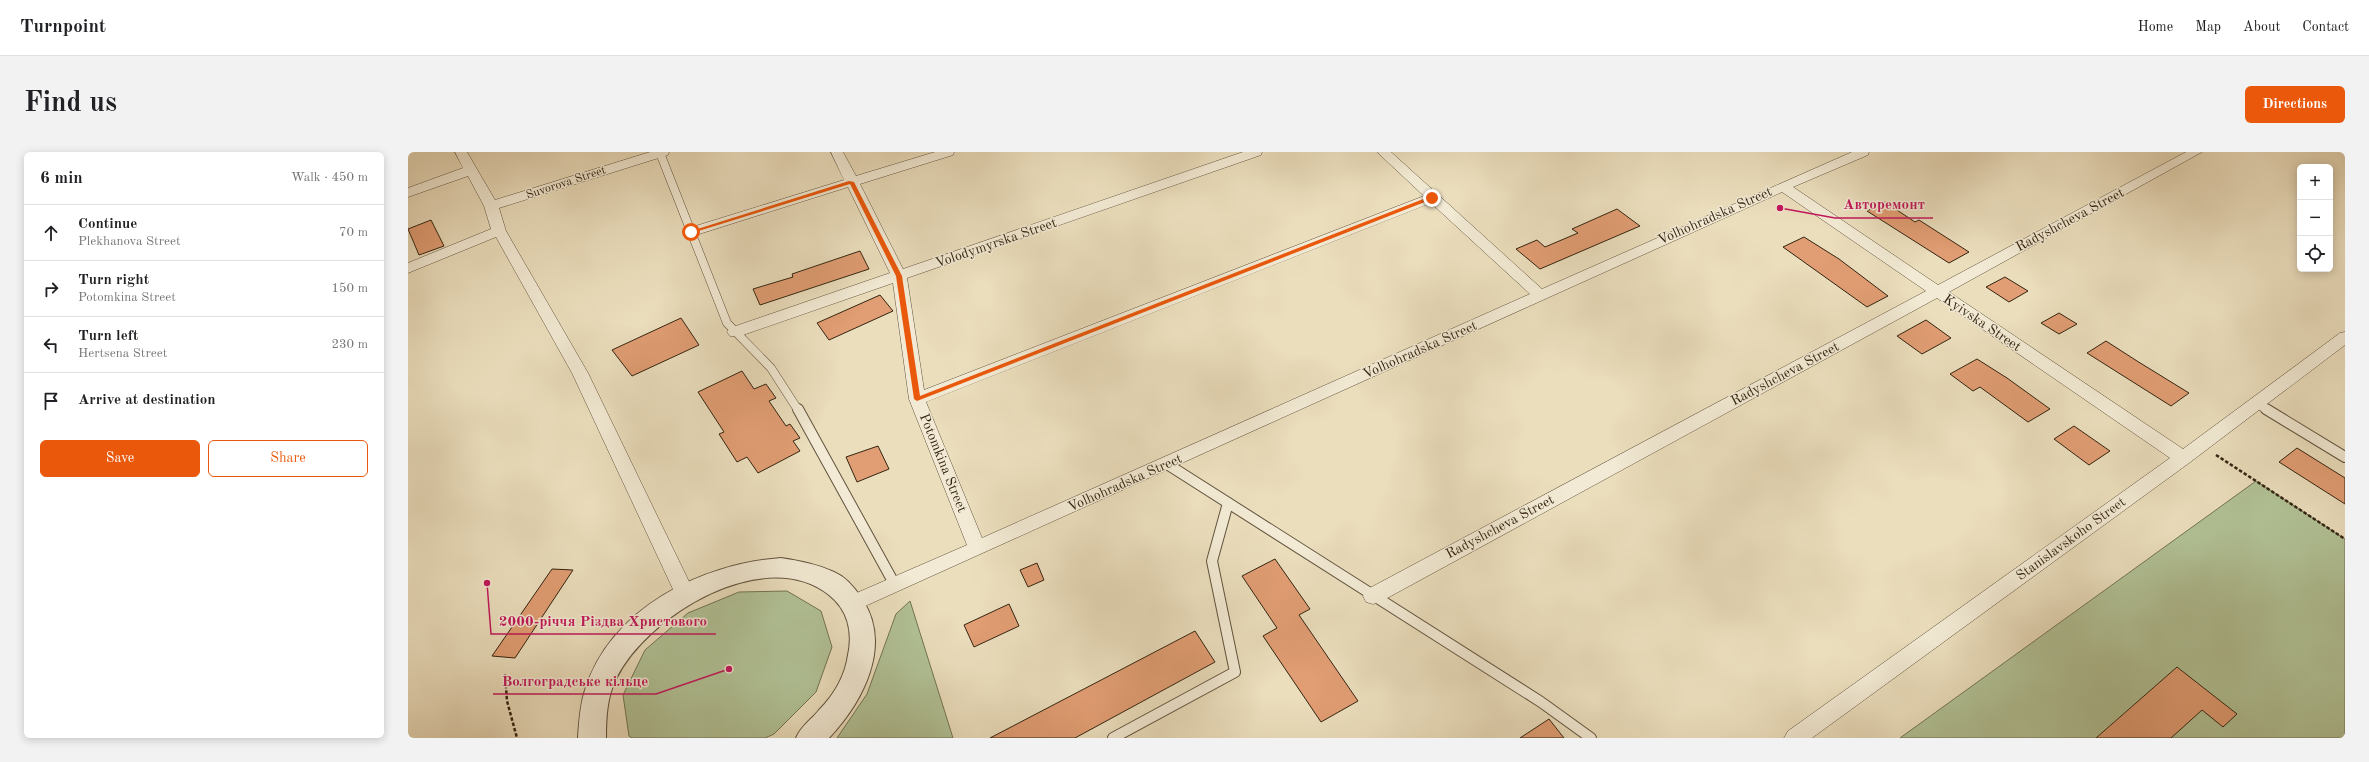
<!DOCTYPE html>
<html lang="en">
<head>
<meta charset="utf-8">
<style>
	body { margin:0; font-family:"Old Standard TT",serif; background:#f2f2f2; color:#202124 }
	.controls { position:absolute; right:12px; top:12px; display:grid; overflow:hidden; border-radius:6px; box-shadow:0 2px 10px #0003 }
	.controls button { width:36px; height:36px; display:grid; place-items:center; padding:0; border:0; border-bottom:1px solid #e0e0e0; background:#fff; color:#202124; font:20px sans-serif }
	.stop { position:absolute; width:12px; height:12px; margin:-9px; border:3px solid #ea580c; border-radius:50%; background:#fff }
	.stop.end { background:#ea580c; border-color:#fff; box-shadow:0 1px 4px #0008 }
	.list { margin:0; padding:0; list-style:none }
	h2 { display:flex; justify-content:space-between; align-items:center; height:52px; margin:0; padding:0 16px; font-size:17px }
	h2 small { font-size:13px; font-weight:400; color:#757577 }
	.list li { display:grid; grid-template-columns:26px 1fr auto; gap:12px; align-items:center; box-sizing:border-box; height:56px; padding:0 16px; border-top:1px solid #e0e0e0 }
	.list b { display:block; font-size:15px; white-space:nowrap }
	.list p { margin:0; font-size:13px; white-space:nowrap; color:#757577 }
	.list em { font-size:13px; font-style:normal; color:#757577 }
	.actions { display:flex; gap:8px; padding:12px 16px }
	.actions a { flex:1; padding:9px 0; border:1px solid #ea580c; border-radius:6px; text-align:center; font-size:14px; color:#ea580c }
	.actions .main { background:#ea580c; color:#fff }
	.icon { flex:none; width:22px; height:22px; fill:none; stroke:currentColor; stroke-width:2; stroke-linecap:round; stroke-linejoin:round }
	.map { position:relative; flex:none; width:1937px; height:586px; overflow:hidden; border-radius:6px }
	header { display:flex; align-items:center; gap:24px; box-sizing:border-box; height:56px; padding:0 20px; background:#fff; border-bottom:1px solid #e0e0e0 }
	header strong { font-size:19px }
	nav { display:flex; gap:22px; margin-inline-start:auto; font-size:14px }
	.intro { display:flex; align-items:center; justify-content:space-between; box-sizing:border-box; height:96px; padding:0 24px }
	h1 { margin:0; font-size:28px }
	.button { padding:10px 18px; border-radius:6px; background:#ea580c; color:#fff; font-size:14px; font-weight:700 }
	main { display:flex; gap:24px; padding:0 24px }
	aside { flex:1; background:#fff; border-radius:6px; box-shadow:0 2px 10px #0003 }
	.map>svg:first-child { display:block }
	.green { fill:#b1c296; stroke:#727354 }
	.building { fill:#e19d73; stroke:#332411 }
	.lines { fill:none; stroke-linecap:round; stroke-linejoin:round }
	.service-far1-casing { stroke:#61523c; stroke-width:9 }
	.service-casing { stroke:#61523c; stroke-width:12 }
	.minor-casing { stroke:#61523c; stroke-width:1 }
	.tertiary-casing { stroke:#61523c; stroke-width:2 }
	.path { stroke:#332411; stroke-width:2.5; stroke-dasharray:3.5 2; stroke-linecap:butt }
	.service-far1 { stroke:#f2ead4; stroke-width:8 }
	.service { stroke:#f2ead4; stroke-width:10 }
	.minor { fill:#f2ead4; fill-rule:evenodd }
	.tertiary { fill:#f2ead4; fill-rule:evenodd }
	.route { fill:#ea580c }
	.labels { text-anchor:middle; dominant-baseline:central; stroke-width:3; stroke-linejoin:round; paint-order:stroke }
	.far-street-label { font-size:12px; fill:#332411; stroke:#f2ead4 }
	.street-label { font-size:14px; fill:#332411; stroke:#f2ead4 }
	.leader { fill:none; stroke:#c2185b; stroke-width:1.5 }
	.callout-dot { fill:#c2185b; stroke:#f2ead4; stroke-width:1.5 }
	.callout-label { font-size:15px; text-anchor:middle; font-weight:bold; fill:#c2185b; stroke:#f2ead4; stroke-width:3; stroke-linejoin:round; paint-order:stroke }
</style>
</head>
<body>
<header>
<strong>Turnpoint</strong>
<nav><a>Home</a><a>Map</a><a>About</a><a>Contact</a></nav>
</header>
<div class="intro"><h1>Find us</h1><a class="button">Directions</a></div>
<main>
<aside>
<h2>6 min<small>Walk · 450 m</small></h2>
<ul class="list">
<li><svg class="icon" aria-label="ahead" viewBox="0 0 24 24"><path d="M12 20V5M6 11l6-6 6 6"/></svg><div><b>Continue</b><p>Plekhanova Street</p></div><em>70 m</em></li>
<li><svg class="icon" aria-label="right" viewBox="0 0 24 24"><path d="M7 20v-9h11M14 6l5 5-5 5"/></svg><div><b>Turn right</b><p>Potomkina Street</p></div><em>150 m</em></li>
<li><svg class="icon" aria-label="left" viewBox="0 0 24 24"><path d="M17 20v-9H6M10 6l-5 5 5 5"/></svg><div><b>Turn left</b><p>Hertsena Street</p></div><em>230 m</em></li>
<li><svg class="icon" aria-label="arrive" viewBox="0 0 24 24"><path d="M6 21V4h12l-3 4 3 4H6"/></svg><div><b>Arrive at destination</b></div></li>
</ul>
<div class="actions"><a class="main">Save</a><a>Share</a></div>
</aside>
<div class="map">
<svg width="1937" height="586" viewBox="0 0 1937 586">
	<rect width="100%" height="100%" fill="#ebdebd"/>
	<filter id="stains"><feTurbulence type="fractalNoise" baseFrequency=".005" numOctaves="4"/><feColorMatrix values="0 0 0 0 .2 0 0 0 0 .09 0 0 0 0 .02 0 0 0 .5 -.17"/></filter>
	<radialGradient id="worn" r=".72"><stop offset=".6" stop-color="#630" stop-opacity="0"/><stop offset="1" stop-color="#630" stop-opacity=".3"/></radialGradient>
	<g class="green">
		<polygon points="1848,329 1937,387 1937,586 1492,586"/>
		<polygon points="379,439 413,459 424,495 408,540 366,582 357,586 224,586 221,584 215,543 237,498 280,461 331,440"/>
		<polygon points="502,449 545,586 429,586 459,542 488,462"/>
	</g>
	<g class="building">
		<polygon points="1477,50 1507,70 1511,68 1561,100 1541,111 1459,59"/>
		<polygon points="1209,57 1232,74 1132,117 1108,97 1129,88 1137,95 1170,81 1164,77"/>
		<polygon points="23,68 36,94 11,103 0,77"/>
		<polygon points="1396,85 1431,107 1480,144 1459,155 1375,95"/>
		<polygon points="452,99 461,117 352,153 345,137 385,125 384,122"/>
		<polygon points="1597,125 1620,139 1601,150 1578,135"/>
		<polygon points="472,143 485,159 421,188 409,171"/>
		<polygon points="1651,161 1669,172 1651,182 1633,171"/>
		<polygon points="273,166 291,193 224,224 204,198"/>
		<polygon points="1518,168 1543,186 1514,202 1489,184"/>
		<polygon points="1698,189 1729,209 1781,241 1763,254 1679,201"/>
		<polygon points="1569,207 1599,226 1642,257 1620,270 1572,235 1565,239 1542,222"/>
		<polygon points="334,219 346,237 358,232 368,246 361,249 378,274 382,272 392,286 385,289 392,299 350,321 339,305 329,310 311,282 316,280 290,240"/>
		<polygon points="1666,274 1702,299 1681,313 1646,287"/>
		<polygon points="470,294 481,317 449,330 438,305"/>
		<polygon points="1889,296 1937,326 1937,352 1871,310"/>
		<polygon points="867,407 902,457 891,463 950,549 913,570 855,484 869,476 834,424"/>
		<polygon points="629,411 636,428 620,435 612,418"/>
		<polygon points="144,417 165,418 107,506 84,504"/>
		<polygon points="601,452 611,474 566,495 556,473"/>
		<polygon points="787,479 807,510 667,586 582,586"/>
		<polygon points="1769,515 1829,562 1815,575 1794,558 1763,586 1688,586"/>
		<polygon points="1141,567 1156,586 1112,586"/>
	</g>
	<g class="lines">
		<defs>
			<g id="service-far1">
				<polyline points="252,1 319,171 363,216 390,258"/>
				<polyline points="1848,251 1859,258"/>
			</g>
			<g id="service">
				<polyline points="390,257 487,433"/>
				<polyline points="1858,257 1937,305"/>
				<polyline points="759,312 1133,550 1183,586"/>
				<polyline points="705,586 827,520 804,409 820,351"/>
			</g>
			<g id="minor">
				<polygon points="47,0 59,0 87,48 242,0 261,0 260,3 91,56 98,79 180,221 287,442 284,448 277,450 270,448 164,221 88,85 0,121 0,111 83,77 76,54 60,24 0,45 0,36 55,16"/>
				<path d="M423 0H435L448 24 527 0H546L545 3 452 32 495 117 835 0H854L853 3 499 126 516 238 1016 44 969 0H983L1134 137 1444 0H1461L1460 3 1385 35 1530 133 1778 0H1794L1541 140 1775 297 1932 181 1937 180V193L1781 311 1404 586H1376L1380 579 1762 306 1529 146 972 450 965 452 958 450 955 444 958 438 1518 139 1374 40 444 460 437 458 434 452 437 446 559 393 501 247 485 131 332 184H322L319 180 322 176 482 121 440 35 288 83 283 84 276 80 278 77 436 28ZM1023 51 1122 142 574 386 518 250Z"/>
			</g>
			<path id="tertiary" d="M373 406C392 409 409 412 426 420 438 425 447 436 454 447 485 493 455 550 421 586H388C393 574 403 568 411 558 426 543 437 524 440 503 445 480 440 458 421 443 357 392 239 463 208 527 199 545 198 566 198 586H170C171 570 172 553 177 538 203 456 293 412 373 406Z"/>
		</defs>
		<use href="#service-far1" class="service-far1-casing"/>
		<use href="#service" class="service-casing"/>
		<use href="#minor" class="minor-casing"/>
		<use href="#tertiary" class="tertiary-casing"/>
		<g class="path">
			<polyline points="1808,303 1937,387"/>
			<polyline points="97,522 99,549 109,586"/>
		</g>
		<use href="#service-far1" class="service-far1"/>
		<use href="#service" class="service"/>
		<use href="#minor" class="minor"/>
		<use href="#tertiary" class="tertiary"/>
	</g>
	<polygon class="route" points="441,29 446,30 494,124 512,244 1023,44 1027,46 509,249 506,247 488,124 442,32 284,81 280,80"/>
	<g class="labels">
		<g class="far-street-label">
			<text transform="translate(158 31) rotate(-18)">Suvorova Street</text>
		</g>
		<g class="street-label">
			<text transform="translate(1307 64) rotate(-24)">Volhohradska Street</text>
			<text transform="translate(1662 68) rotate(-28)">Radyshcheva Street</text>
			<text transform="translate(588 91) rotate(-19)">Volodymyrska Street</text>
			<text transform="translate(1574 171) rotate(34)">Kyivska Street</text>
			<text transform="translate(1012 198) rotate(-24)">Volhohradska Street</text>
			<text transform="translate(1377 222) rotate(-28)">Radyshcheva Street</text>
			<text transform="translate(535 311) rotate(68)">Potomkina Street</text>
			<text transform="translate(717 331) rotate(-24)">Volhohradska Street</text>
			<text transform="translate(1092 375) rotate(-28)">Radyshcheva Street</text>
			<text transform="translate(1663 387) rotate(-36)">Stanislavskoho Street</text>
		</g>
	</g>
	<path class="leader" d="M1372 56L1427 66H1525M79 431L83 482H308M321 517L248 542H85"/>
	<g class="callout-dot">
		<circle cx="1372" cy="56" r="4"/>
		<circle cx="79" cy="431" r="4"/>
		<circle cx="321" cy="517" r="4"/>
	</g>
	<g class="callout-label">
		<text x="1476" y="57">Авторемонт</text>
		<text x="195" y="474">2000-річчя Різдва Христового</text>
		<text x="167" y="534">Волгоградське кільце</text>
	</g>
	<rect width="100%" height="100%" filter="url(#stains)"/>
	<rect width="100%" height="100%" fill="url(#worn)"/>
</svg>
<div class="controls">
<button>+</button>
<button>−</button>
<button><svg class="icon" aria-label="locate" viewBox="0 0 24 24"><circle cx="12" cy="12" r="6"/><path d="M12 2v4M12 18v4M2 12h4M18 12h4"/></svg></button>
</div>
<div class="stop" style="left:283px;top:80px"></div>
<div class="stop end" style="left:1024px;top:46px"></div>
</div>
</main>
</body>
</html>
